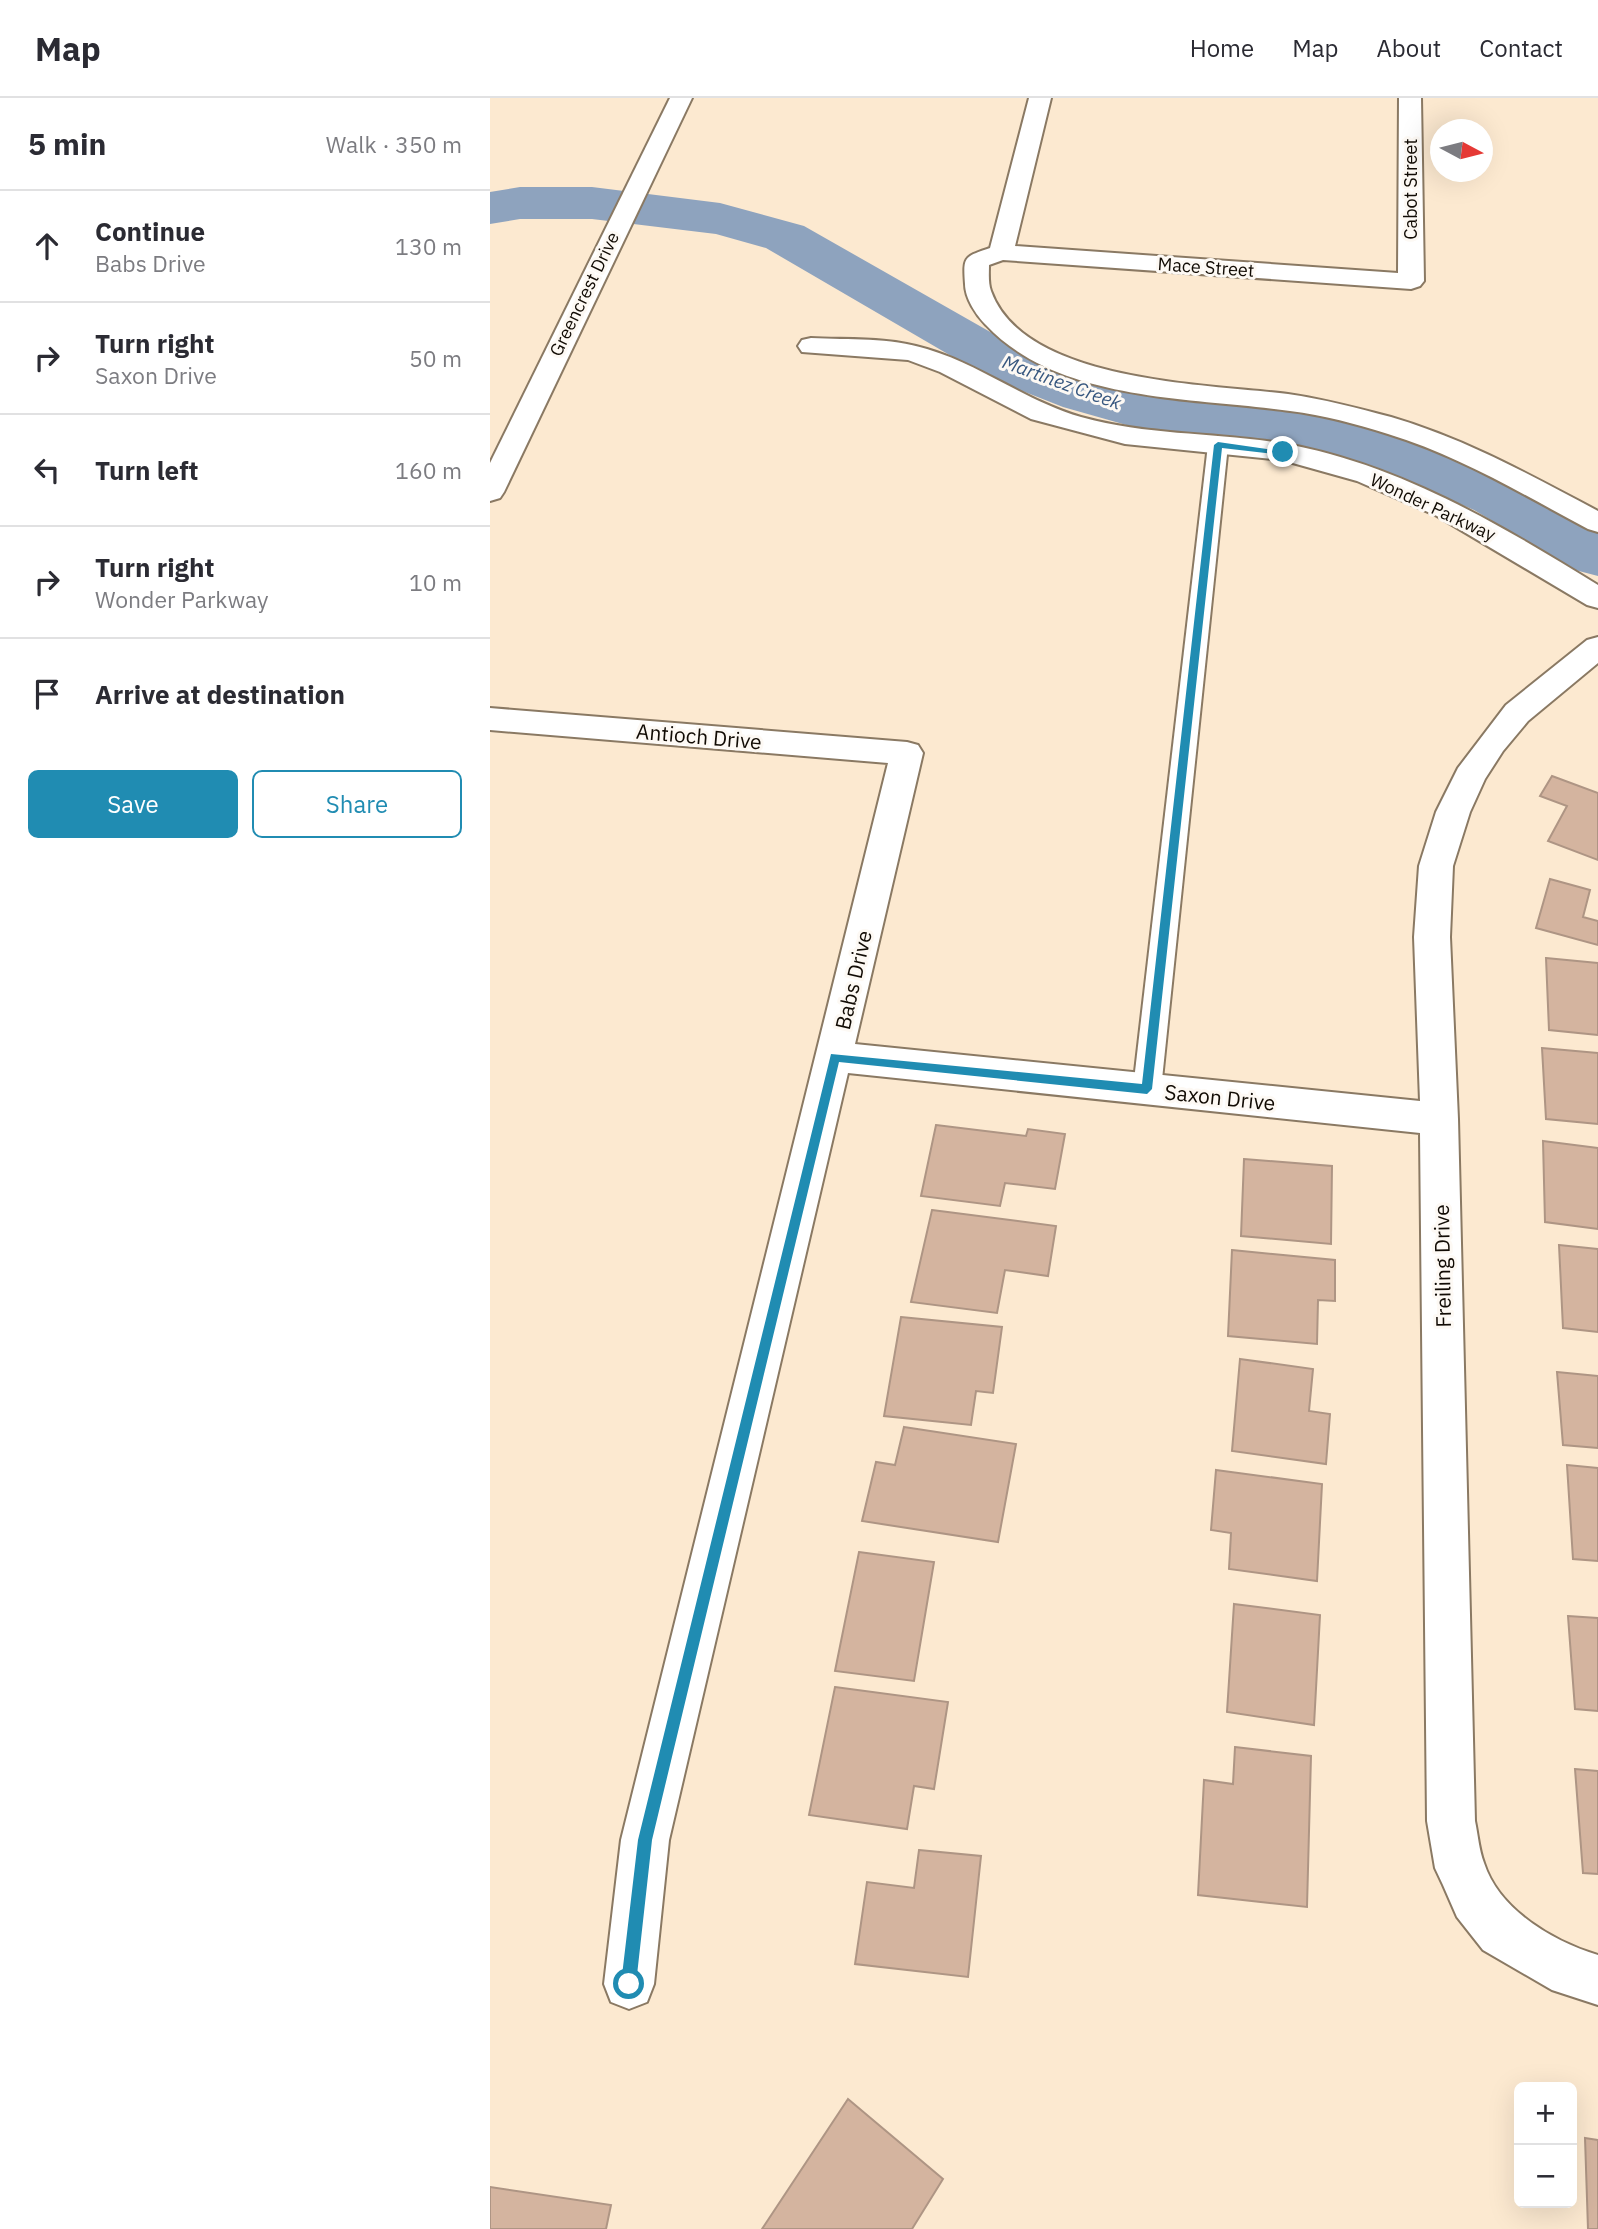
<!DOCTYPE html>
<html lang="en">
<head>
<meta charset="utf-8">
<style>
	body { margin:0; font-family:"IBM Plex Sans",sans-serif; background:#f7f7f7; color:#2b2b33 }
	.controls { position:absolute; right:21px; bottom:21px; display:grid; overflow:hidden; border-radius:10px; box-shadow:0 7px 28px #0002 }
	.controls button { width:63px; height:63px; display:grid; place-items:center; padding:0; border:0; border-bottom:2px solid #e1e1e2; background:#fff; color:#2b2b33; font:35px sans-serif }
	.compass { position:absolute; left:940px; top:21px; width:63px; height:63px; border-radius:50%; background:#fff; box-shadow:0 7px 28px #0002; rotate:97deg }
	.stop { position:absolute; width:21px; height:21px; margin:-16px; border:5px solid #208cb2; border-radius:50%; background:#fff }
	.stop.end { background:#208cb2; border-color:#fff; box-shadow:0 2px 7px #0008 }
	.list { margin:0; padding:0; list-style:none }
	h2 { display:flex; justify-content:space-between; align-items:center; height:91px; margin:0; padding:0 28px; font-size:30px }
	h2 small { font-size:23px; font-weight:400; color:#7c7c81 }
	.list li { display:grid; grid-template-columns:46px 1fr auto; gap:21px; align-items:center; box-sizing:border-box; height:112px; padding:0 28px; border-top:2px solid #e1e1e2 }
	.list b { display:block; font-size:26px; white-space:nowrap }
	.list p { margin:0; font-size:23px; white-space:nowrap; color:#7c7c81 }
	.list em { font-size:23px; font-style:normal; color:#7c7c81 }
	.actions { display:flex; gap:14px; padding:21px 28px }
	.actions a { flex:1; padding:16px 0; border:2px solid #208cb2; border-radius:10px; text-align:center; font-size:24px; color:#208cb2 }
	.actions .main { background:#208cb2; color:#fff }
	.icon { flex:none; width:38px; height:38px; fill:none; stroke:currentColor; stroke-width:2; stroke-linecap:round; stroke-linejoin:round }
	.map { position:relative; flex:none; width:1108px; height:2131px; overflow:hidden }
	header { display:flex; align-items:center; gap:42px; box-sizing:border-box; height:98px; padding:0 35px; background:#fff; border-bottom:2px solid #e1e1e2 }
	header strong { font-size:33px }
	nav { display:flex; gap:38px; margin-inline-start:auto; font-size:24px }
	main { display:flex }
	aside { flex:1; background:#fff }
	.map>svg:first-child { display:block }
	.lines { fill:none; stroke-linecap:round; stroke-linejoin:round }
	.river { fill:#8ea3be; fill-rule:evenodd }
	.building { fill:#d4b49f; stroke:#ae9584; stroke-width:2 }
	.service-casing { stroke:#8a7963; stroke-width:4 }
	.minor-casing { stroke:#8a7963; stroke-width:4 }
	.service { fill:#fff; fill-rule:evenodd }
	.minor { fill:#fff; fill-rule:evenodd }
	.route { fill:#208cb2 }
	.labels { text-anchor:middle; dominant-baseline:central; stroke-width:6; stroke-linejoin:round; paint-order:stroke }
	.far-street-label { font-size:18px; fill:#110b04; stroke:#fdf9f4 }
	.far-water-label { font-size:19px; font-style:italic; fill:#37577f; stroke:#fdf9f4 }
	.street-label { font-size:21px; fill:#110b04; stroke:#fdf9f4 }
</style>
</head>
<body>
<header>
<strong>Map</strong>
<nav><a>Home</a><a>Map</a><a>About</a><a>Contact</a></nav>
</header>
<main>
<aside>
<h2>5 min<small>Walk · 350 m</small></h2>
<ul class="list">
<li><svg class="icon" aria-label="ahead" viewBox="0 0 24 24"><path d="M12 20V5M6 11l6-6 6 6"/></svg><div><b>Continue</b><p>Babs Drive</p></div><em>130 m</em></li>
<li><svg class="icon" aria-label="right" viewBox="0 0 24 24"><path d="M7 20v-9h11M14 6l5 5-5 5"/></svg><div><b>Turn right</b><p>Saxon Drive</p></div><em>50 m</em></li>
<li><svg class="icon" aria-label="left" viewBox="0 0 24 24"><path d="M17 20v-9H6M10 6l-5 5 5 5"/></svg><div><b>Turn left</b></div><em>160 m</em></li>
<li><svg class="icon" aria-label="right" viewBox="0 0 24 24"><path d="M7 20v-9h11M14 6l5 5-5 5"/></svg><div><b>Turn right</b><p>Wonder Parkway</p></div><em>10 m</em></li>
<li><svg class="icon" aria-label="arrive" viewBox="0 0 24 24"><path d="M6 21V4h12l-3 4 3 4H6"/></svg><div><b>Arrive at destination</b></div></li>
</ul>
<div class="actions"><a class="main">Save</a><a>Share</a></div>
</aside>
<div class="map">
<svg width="1108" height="2131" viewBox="0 0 1108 2131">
	<rect width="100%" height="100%" fill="#fce9d0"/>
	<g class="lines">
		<polygon class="river" points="30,89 102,89 230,105 314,128 539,256 615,285 651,295 818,314 939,349 1028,384 1108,431 1108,478 1085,472 984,412 897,375 812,349 647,330 573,309 499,280 276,150 226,136 102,121 30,121 0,126 0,94"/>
	</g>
	<g class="building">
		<polygon points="1062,678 1108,695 1108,762 1058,743 1077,708 1050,698"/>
		<polygon points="1060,781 1100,792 1093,819 1108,823 1108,847 1046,830"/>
		<polygon points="1056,860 1108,865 1108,937 1059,932"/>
		<polygon points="1052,950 1108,955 1108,1026 1056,1021"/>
		<polygon points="446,1027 536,1038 538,1031 575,1036 565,1091 515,1085 510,1108 431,1098"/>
		<polygon points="1053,1043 1108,1050 1108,1131 1055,1124"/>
		<polygon points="754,1061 842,1068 841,1146 751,1138"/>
		<polygon points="442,1112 566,1128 558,1178 515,1172 507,1215 421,1204"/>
		<polygon points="1069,1147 1108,1151 1108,1234 1073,1230"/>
		<polygon points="742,1152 845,1162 845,1203 828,1202 827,1246 738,1238"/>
		<polygon points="411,1219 512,1229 503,1295 486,1293 481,1327 394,1318"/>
		<polygon points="750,1261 823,1271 819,1313 840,1316 836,1366 742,1353"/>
		<polygon points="1067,1274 1108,1278 1108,1350 1073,1347"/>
		<polygon points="414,1329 526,1346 508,1444 372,1423 386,1364 405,1367"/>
		<polygon points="1077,1367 1108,1370 1108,1463 1083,1461"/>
		<polygon points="726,1372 832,1386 827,1483 739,1471 741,1435 721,1432"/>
		<polygon points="369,1454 444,1464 424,1583 345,1573"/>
		<polygon points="744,1506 830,1517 824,1627 737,1614"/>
		<polygon points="1078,1518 1108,1520 1108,1613 1085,1611"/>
		<polygon points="345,1589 458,1604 444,1691 424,1688 417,1731 319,1717"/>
		<polygon points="745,1649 821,1658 817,1809 708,1797 714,1682 743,1686"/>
		<polygon points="1085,1671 1108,1673 1108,1776 1093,1775"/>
		<polygon points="429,1752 491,1758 478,1879 365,1866 377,1784 424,1790"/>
		<polygon points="358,2001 453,2081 422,2131 272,2131"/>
		<polygon points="1095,2040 1108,2042 1108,2131 1098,2131"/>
		<polygon points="0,2089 121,2107 116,2131 0,2131"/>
	</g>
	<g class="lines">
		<defs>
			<polygon id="service" points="728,341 735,343 738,347 671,991 667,999 657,1002 647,999 643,991 718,347 721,343"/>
			<g id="minor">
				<polygon points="180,0 202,0 14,394 10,400 0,403 0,365"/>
				<path d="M539 0H561L525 148 908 175 909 0H931L934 183 930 188 921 191 513 162 499 167C499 175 498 185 501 193 534 285 719 286 798 296 833 301 867 310 901 319 976 341 1040 377 1108 413V434L1098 431C1032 396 970 358 898 336 866 326 834 317 800 313 703 299 569 305 496 227 486 217 475 200 475 186 473 158 474 159 500 150Z"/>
				<path d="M321 240C360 242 399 239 437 251 491 267 536 303 591 319 661 338 722 334 791 345 907 365 1009 426 1108 487V510L1097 507 947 418 867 383 792 362 635 346 541 321 450 274 418 262 312 254 308 248 312 242Z"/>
				<path d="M1108 539V565L1038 623 1013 653 995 681 980 714 963 768 960 839 968 1021 985 1723C988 1737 989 1752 994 1765 1009 1812 1064 1844 1108 1857V1907L1062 1892 993 1852 967 1819 953 1787 945 1770 937 1723 930 1035 358 975 179 1742 164 1886 157 1904 139 1911 121 1904 114 1886 131 1742 398 665 0 632V610L417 644 428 647 433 655 365 946 930 1003 924 839 929 768 946 714 968 670 1016 607 1097 542Z"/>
			</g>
		</defs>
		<use href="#service" class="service-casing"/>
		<use href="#minor" class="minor-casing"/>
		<use href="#service" class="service"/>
		<use href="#minor" class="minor"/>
	</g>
	<polygon class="route" points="728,344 797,354 793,357 732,350 662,991 657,996 349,964 162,1742 146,1886 144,1892 139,1894 133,1892 131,1886 148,1742 341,956 652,986 724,347"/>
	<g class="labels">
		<g class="far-street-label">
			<text transform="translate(920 91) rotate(-90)">Cabot Street</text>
			<text transform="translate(716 169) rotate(4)">Mace Street</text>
			<text transform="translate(94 196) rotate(-64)">Greencrest Drive</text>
			<text transform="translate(943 409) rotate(25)">Wonder Parkway</text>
		</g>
		<g class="far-water-label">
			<text transform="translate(572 284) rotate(20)">Martinez Creek</text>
		</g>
		<g class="street-label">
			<text transform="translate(209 638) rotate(5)">Antioch Drive</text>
			<text transform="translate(363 882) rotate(-77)">Babs Drive</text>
			<text transform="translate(730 999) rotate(6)">Saxon Drive</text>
			<text transform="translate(952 1168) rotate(-91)">Freiling Drive</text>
		</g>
	</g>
</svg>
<div class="controls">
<button>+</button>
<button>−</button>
</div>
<svg class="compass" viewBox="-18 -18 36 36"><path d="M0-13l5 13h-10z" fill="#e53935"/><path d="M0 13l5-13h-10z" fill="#7c7c81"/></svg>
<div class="stop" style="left:139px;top:1886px"></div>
<div class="stop end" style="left:793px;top:354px"></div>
</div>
</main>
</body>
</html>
